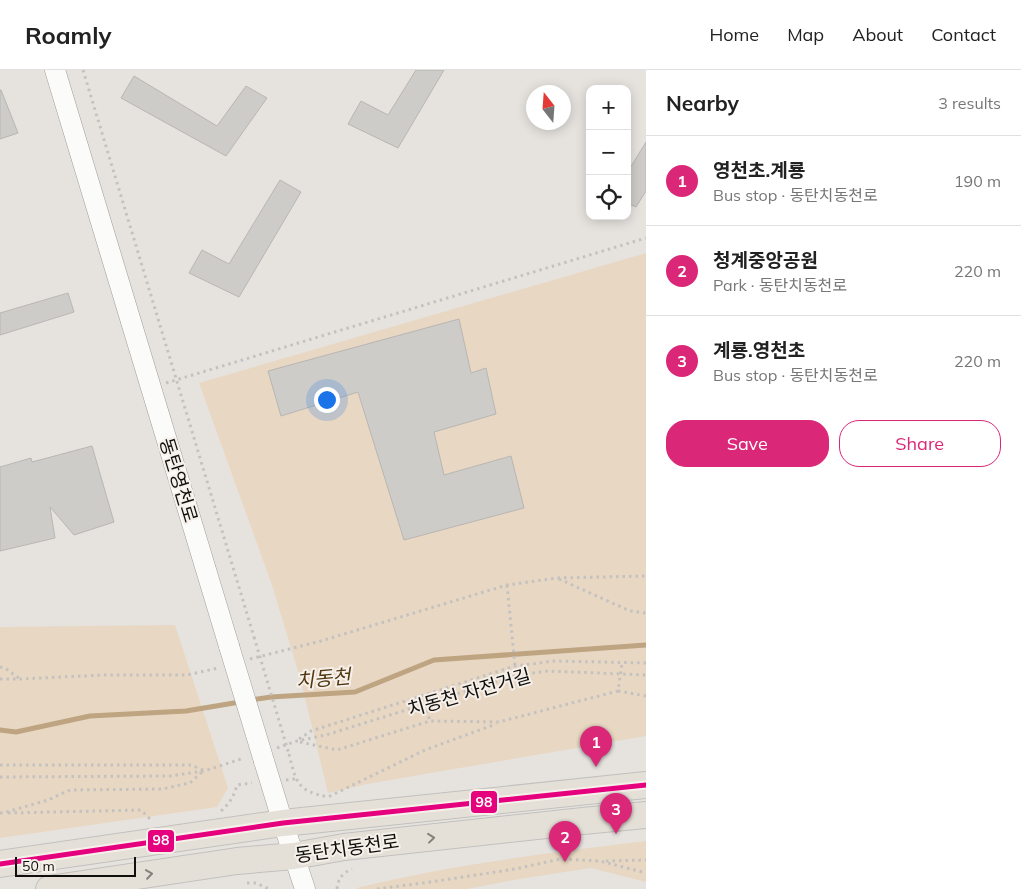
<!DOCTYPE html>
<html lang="en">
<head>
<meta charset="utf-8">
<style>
	body { margin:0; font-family:Mulish,"Noto Sans KR",sans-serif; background:#f6f6f6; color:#222 }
	.controls { position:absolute; right:15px; top:15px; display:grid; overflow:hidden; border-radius:10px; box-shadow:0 2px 12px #0003 }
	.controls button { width:45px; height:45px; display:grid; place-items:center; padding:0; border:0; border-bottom:1px solid #e0e0e0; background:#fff; color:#222; font:25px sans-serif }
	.compass { position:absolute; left:526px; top:15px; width:45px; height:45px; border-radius:50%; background:#fff; box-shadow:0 2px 12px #0003; rotate:343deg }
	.scale { position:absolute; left:15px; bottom:12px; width:121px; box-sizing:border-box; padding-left:5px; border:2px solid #100f0c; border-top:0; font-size:14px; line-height:18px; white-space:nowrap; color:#100f0c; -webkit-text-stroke:4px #f6f0ea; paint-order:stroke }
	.you { position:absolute; left:326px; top:329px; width:18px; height:18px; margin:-12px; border:4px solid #fff; border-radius:50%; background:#1a73e8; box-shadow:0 0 0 8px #1a73e833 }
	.badge { display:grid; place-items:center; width:32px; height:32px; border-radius:50%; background:#db2777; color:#fff; font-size:16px; font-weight:700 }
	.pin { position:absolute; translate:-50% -41px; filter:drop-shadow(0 1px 2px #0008) }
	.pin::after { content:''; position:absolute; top:26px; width:18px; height:15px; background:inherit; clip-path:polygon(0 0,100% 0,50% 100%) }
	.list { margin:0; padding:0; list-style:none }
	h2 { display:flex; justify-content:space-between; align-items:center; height:65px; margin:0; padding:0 20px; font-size:21px }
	h2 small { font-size:16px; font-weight:400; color:#767676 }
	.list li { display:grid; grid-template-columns:32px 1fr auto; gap:15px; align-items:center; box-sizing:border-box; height:90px; padding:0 20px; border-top:1px solid #e0e0e0 }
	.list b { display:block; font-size:19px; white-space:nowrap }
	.list p { margin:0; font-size:16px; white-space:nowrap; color:#767676 }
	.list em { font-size:16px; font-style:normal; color:#767676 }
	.actions { display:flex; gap:10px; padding:15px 20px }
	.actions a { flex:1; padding:11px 0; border:1px solid #db2777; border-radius:20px; text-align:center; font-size:18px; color:#db2777 }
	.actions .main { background:#db2777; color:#fff }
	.icon { flex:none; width:28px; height:28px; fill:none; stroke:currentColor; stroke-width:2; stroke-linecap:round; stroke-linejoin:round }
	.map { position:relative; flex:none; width:646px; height:819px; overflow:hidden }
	header { display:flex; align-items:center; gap:30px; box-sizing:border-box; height:70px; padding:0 25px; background:#fff; border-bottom:1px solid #e0e0e0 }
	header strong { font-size:24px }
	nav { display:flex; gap:28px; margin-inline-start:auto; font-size:18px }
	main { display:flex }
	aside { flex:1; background:#fff }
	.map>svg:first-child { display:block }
	.green { fill:#e8d7c2 }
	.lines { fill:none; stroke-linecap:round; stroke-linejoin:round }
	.stream { stroke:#bea481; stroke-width:5 }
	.building { fill:#ceccc9; stroke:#b8b6b3 }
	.tertiary-casing { stroke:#9e9c99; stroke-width:21 }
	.primary-casing { stroke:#c2c0bf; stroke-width:28 }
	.path { stroke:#c4c2c0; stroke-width:3; stroke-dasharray:2.5 4; stroke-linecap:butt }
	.tertiary { stroke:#fbfbfa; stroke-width:20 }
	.primary { stroke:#e5e0d7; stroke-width:26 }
	.tertiary-bridge-casing { stroke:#9e9c99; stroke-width:21; stroke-linecap:butt }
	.path-bridge { stroke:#c4c2c0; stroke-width:3; stroke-dasharray:2.5 4; stroke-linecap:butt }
	.tertiary-bridge { stroke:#fbfbfa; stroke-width:20 }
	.bus-1-casing { stroke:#f6f0ea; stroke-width:9 }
	.bus-1 { stroke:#e5007d; stroke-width:5 }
	.oneway { stroke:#85827c }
	.labels { text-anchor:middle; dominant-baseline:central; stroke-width:4; stroke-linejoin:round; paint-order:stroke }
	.street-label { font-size:19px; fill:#100f0c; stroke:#f6f0ea }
	.water-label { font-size:20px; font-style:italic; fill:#523711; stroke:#f6f0ea }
	.line-badge { stroke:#f6f0ea; stroke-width:2 }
	.badge-label { font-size:14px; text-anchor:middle; font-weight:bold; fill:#fff }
</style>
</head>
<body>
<header>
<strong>Roamly</strong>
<nav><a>Home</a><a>Map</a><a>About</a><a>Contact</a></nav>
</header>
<main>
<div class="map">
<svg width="646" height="819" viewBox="0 0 646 819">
	<rect width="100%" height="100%" fill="#e6e3df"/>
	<g class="green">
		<polygon points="646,183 646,666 367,714 328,723 301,611 272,515 199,313"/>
		<polygon points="175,555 228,718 217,737 0,768 0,557"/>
		<path d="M646 771V812L591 798 519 809 467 819H357V818C452 794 549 783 646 771Z"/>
	</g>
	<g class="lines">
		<g class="stream">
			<polyline points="251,630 271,627 355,622 434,590 646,575"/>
			<polyline points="0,660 16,662 90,646 186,641 240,632"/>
		</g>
	</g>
	<g class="building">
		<polygon points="416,0 444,0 398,78 348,54 361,31 388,45"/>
		<polygon points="134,6 217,56 246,16 267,28 226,86 121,28"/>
		<polygon points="0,20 1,20 18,63 0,69"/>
		<polygon points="646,72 646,121 636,137 627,133 627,103"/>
		<polygon points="280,110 301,122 239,227 189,203 202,180 229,194"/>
		<polygon points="68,223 74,242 0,265 0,243"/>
		<polygon points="459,249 471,303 486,298 496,344 434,362 444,405 511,386 524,438 404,470 358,322 281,346 268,301"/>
		<polygon points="92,376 114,452 74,465 50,437 55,468 0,481 0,397 31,388 32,392"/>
	</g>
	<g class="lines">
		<defs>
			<g id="tertiary">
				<polyline points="55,0 229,576"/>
				<polyline points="264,691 283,753 305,819"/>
			</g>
			<g id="primary">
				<polyline points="0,794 283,753 646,715"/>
				<polyline points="49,819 237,791 294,786 344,777 583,751 646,745"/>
			</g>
		</defs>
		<use href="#tertiary" class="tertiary-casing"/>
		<use href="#primary" class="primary-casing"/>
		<g class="path">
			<polyline points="83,0 254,567"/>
			<polyline points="166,313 646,168"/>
			<polyline points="559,509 630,541 646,543"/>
			<polyline points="250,589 321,571 507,515 557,508 646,506"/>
			<polyline points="0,597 5,598 20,609"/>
			<polyline points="0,609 20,609 103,605 187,605 218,598"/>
			<polyline points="618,621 646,626"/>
			<polyline points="425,634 430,651"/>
			<polyline points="299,669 311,661 515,596 555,591 646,593"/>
			<polyline points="300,672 337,680 430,651 499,652 618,621 622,593"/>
			<polyline points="277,678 297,671 326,665 518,605 548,601 646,605"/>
			<path d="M289 684C296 712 297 721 328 727L425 680 496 654"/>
			<polyline points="0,695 191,695 203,700"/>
			<polyline points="0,707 170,706 204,701 244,688"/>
			<polyline points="286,710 295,709"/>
			<path d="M221 741C230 733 234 726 237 715L252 713"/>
			<polyline points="0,743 3,743 48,730 70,720 162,719 190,713 203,701"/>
			<polyline points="8,743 141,740 152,751"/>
			<polyline points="606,791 646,790"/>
			<polyline points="247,813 256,813 269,819"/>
			<path d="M337 819C338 808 343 803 352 799"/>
			<polyline points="377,819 430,812 515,799 560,789 600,791 646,803"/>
		</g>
		<use href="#tertiary" class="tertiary"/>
		<use href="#primary" class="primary"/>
		<defs>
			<polyline id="tertiary-bridge" points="229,576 264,691"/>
		</defs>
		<use href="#tertiary-bridge" class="tertiary-bridge-casing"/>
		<g class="path-bridge">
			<polyline points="507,515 515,596 518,605"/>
			<polyline points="254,567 289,684"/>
		</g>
		<use href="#tertiary-bridge" class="tertiary-bridge"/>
		<defs>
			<polyline id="bus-1" points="0,794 283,753 646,715"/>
		</defs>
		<use href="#bus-1" class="bus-1-casing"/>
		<use href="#bus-1" class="bus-1"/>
	</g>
	<defs><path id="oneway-chevron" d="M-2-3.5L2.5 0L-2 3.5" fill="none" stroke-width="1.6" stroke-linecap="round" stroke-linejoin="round" transform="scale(1.25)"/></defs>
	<g class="oneway">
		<use href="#oneway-chevron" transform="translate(431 768) rotate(-6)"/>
		<use href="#oneway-chevron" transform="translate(149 804) rotate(-8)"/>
	</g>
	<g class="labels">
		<g class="street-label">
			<text transform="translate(179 410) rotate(73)">동탄영천로</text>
			<text transform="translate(469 622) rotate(-16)">치동천 자전거길</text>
			<text transform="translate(347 778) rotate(-8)">동탄치동천로</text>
		</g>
		<g class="water-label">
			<text transform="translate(323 608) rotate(-5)">치동천</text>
		</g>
	</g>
	<g class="line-badge">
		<rect x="470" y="720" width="28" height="24" rx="5" fill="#e5007d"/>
		<rect x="147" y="759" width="28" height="24" rx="5" fill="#e5007d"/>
	</g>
	<g class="badge-label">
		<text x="484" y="737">98</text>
		<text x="161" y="775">98</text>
	</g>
</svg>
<div class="controls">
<button>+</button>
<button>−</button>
<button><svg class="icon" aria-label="locate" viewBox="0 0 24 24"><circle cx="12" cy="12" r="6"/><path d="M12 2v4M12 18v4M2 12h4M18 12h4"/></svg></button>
</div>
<svg class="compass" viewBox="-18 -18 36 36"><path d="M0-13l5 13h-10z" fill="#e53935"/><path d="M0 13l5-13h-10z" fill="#767676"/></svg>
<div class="scale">50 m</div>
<div class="you"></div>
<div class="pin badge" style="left:596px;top:697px">1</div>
<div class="pin badge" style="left:565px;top:792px">2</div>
<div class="pin badge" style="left:616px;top:764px">3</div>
</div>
<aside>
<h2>Nearby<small>3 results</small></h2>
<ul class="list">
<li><span class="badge">1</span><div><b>영천초.계룡</b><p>Bus stop · 동탄치동천로</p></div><em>190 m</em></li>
<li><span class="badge">2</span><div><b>청계중앙공원</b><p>Park · 동탄치동천로</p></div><em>220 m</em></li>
<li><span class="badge">3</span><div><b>계룡.영천초</b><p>Bus stop · 동탄치동천로</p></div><em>220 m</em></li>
</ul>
<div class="actions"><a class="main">Save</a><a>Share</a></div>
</aside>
</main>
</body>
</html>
